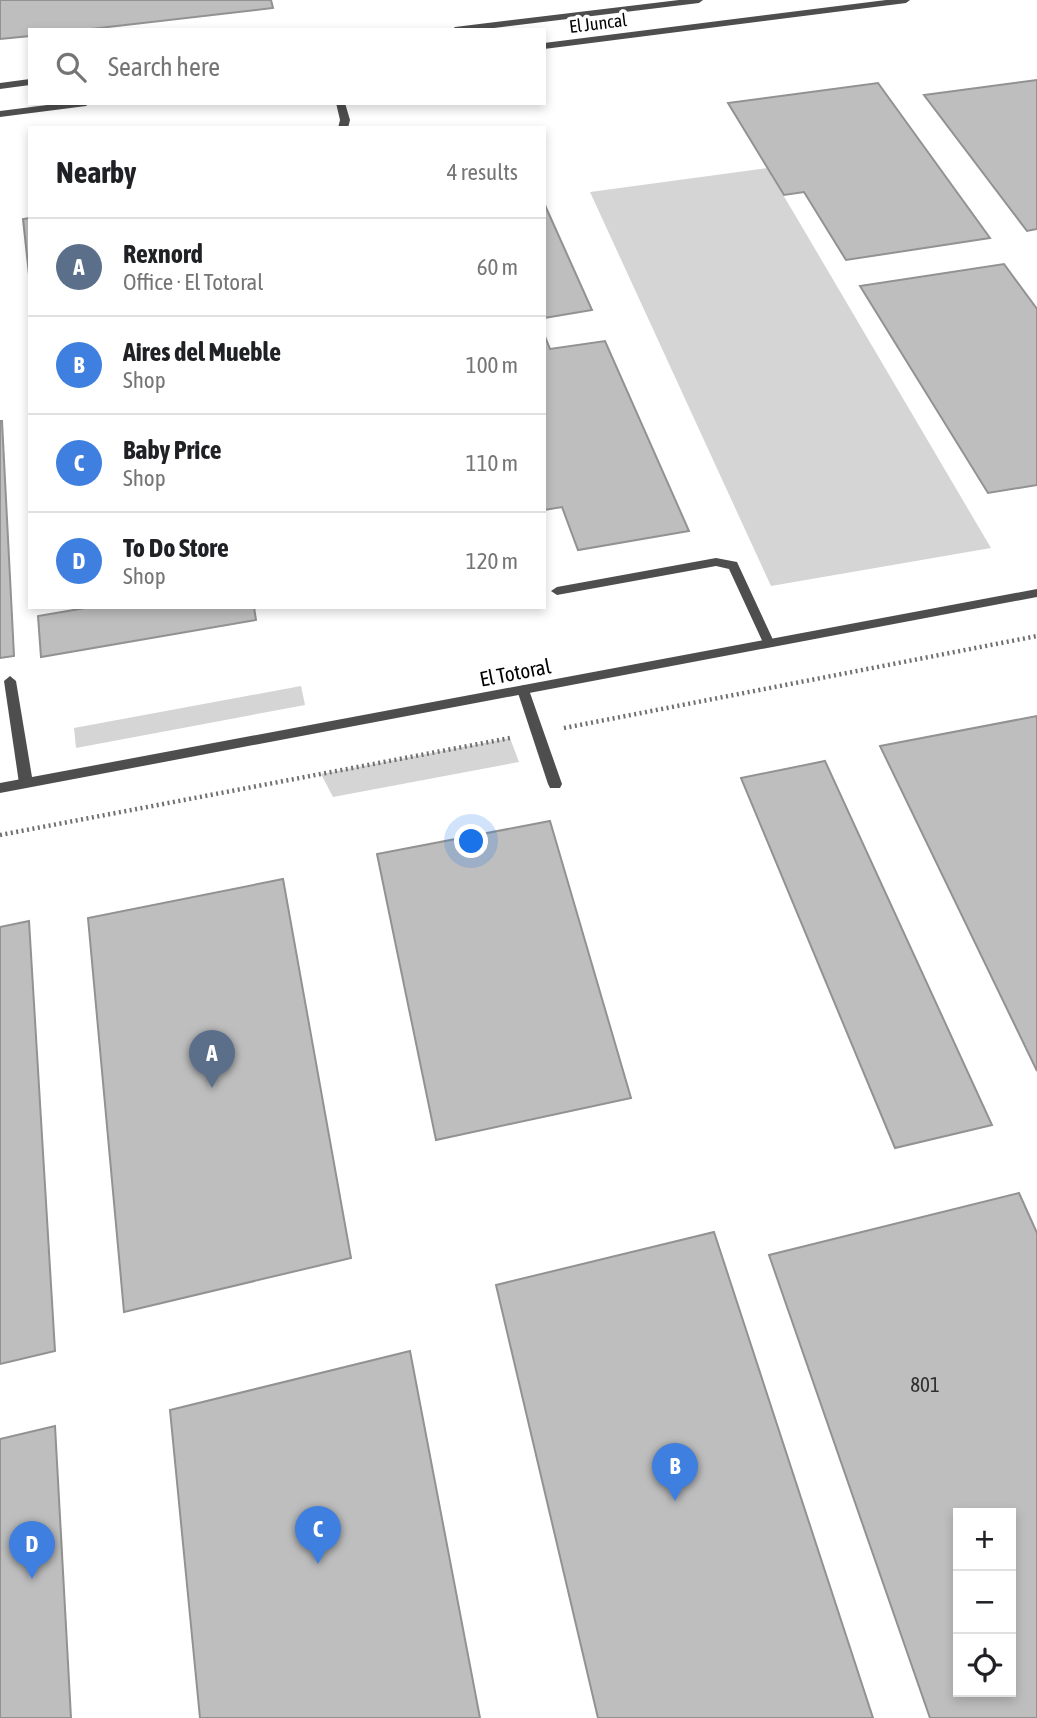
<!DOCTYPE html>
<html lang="en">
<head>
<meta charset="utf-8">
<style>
	body { margin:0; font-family:"Asap Condensed",sans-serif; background:#f2f2f2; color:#202124 }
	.controls { position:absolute; right:21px; bottom:21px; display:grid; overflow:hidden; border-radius:0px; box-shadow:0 4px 10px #0003 }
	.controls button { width:63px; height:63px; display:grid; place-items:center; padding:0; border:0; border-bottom:2px solid #e0e0e0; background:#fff; color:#202124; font:35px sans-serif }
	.you { position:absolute; left:472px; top:842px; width:24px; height:24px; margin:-18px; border:5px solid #fff; border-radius:50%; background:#1a73e8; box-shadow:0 0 0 10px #1a73e833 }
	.badge { display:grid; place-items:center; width:46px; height:46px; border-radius:50%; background:#db2777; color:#fff; font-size:23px; font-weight:700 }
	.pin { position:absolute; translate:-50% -58px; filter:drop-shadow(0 2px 4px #0008) }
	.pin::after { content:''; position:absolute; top:37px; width:24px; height:21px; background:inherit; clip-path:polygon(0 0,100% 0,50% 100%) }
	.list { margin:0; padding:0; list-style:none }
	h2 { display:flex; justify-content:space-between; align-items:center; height:91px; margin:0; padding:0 28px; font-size:30px }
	h2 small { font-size:23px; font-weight:400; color:#757577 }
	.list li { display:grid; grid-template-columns:46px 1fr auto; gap:21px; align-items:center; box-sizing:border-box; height:98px; padding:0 28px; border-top:2px solid #e0e0e0 }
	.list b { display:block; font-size:26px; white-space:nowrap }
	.list p { margin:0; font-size:23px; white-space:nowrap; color:#757577 }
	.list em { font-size:23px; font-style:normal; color:#757577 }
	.icon { flex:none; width:38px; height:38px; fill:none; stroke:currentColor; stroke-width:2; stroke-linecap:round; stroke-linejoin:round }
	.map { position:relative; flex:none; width:1037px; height:1718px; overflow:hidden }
	.search { position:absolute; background:#fff; box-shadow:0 4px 10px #0003; left:28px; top:28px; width:518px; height:77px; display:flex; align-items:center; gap:18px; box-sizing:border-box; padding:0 24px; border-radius:0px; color:#757577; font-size:26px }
	.panel { position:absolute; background:#fff; box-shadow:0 4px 10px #0003; left:28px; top:126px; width:518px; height:483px; border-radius:0px }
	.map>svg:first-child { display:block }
	.green { fill:#d5d5d5 }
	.building { fill:#bebebe; stroke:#929292; stroke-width:2; fill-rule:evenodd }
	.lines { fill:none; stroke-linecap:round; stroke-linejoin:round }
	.path { stroke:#707070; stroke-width:4.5; stroke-dasharray:2 3.5; stroke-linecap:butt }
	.service { fill:#4e4e4e; fill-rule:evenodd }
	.minor { fill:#4e4e4e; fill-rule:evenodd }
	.labels { text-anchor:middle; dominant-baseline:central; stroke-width:7; stroke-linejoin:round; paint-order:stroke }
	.far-street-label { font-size:18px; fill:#000; stroke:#fff }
	.street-label { font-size:21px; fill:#000; stroke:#fff }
	.near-number-label { font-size:21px; fill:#303030 }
</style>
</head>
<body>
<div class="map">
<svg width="1037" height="1718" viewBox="0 0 1037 1718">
	<rect width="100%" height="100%" fill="#fff"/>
	<g class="green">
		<polygon points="767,168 798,220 991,548 771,586 590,192"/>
		<polygon points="301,686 305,705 76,748 74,728"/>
		<polygon points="510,738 519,762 333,797 321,774"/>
	</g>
	<g class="building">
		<polygon points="0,0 271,0 273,8 82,30 30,30 30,36 0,39"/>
		<polygon points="1037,80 1037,229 1027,231 924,95"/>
		<polygon points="878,83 990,238 846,260 804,192 784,195 728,103"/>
		<polygon points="544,203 592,310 544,318"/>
		<polygon points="30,218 30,284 23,219"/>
		<polygon points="1004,264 1037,309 1037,485 988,493 860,286"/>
		<polygon points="544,334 550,349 605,341 689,531 578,550 562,507 544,510"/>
		<polygon points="0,421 2,421 14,656 0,658"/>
		<polygon points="91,607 254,607 256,620 41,657 38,616"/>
		<polygon points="1037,716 1037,1071 880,746"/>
		<polygon points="825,761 992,1125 895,1148 741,778"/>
		<polygon points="550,821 631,1098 436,1140 377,854"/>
		<polygon points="283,879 351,1258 124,1312 88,918"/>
		<polygon points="29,921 55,1351 0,1364 0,927"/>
		<path d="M1019 1193 1037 1233V1718H930L769 1255ZM958 1513H1011V1692H958Z"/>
		<polygon points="714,1232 873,1718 598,1718 496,1285"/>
		<polygon points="410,1351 480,1718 200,1718 170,1410"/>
		<polygon points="55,1426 71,1718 0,1718 0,1439"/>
	</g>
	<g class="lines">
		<g class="path">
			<polyline points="564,728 1037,636"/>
			<polyline points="0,835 510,738"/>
		</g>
		<g class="service">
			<polygon points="336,103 345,103 350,120 348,128 338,128 340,120"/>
			<polygon points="716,558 737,562 775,644 773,647 765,647 729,569 716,566 557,595 551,591 557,587"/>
			<polygon points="10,676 16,681 33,783 31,787 21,787 19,783 4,681"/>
			<polygon points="523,685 529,690 562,784 560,788 550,788 548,784 517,690"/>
		</g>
		<g class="minor">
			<polygon points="679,0 703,0 699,3 478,30 451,30 455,27"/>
			<polygon points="886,0 910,0 906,3 544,49 544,43"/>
			<polygon points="30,79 30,85 0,89 0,83"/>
			<polygon points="63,103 90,103 86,106 0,117 0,111"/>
			<polygon points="1037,589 1037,597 0,793 0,783"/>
		</g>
	</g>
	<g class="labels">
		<g class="far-street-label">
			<text transform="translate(598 23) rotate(-7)">El Juncal</text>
		</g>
		<g class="street-label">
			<text transform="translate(515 672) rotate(-11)">El Totoral</text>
		</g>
		<g class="near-number-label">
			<text x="925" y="1384">801</text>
		</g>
	</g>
</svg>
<div class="controls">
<button>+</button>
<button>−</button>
<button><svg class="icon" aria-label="locate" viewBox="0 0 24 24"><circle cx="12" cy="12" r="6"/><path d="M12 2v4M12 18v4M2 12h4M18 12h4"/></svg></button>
</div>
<div class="you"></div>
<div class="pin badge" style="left:212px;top:1088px;background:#5c6f8a">A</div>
<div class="pin badge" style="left:675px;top:1501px;background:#3f7fe0">B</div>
<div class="pin badge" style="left:318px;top:1564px;background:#3f7fe0">C</div>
<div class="pin badge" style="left:32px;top:1579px;background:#3f7fe0">D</div>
<div class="search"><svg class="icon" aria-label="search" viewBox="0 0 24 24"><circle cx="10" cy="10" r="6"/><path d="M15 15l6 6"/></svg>Search here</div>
<section class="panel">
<h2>Nearby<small>4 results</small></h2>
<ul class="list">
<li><span class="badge" style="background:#5c6f8a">A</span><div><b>Rexnord</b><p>Office · El Totoral</p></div><em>60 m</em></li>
<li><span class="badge" style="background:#3f7fe0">B</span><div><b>Aires del Mueble</b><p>Shop</p></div><em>100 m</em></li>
<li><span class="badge" style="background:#3f7fe0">C</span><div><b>Baby Price</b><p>Shop</p></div><em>110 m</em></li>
<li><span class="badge" style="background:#3f7fe0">D</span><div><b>To Do Store</b><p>Shop</p></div><em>120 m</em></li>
</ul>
</section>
</div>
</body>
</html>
